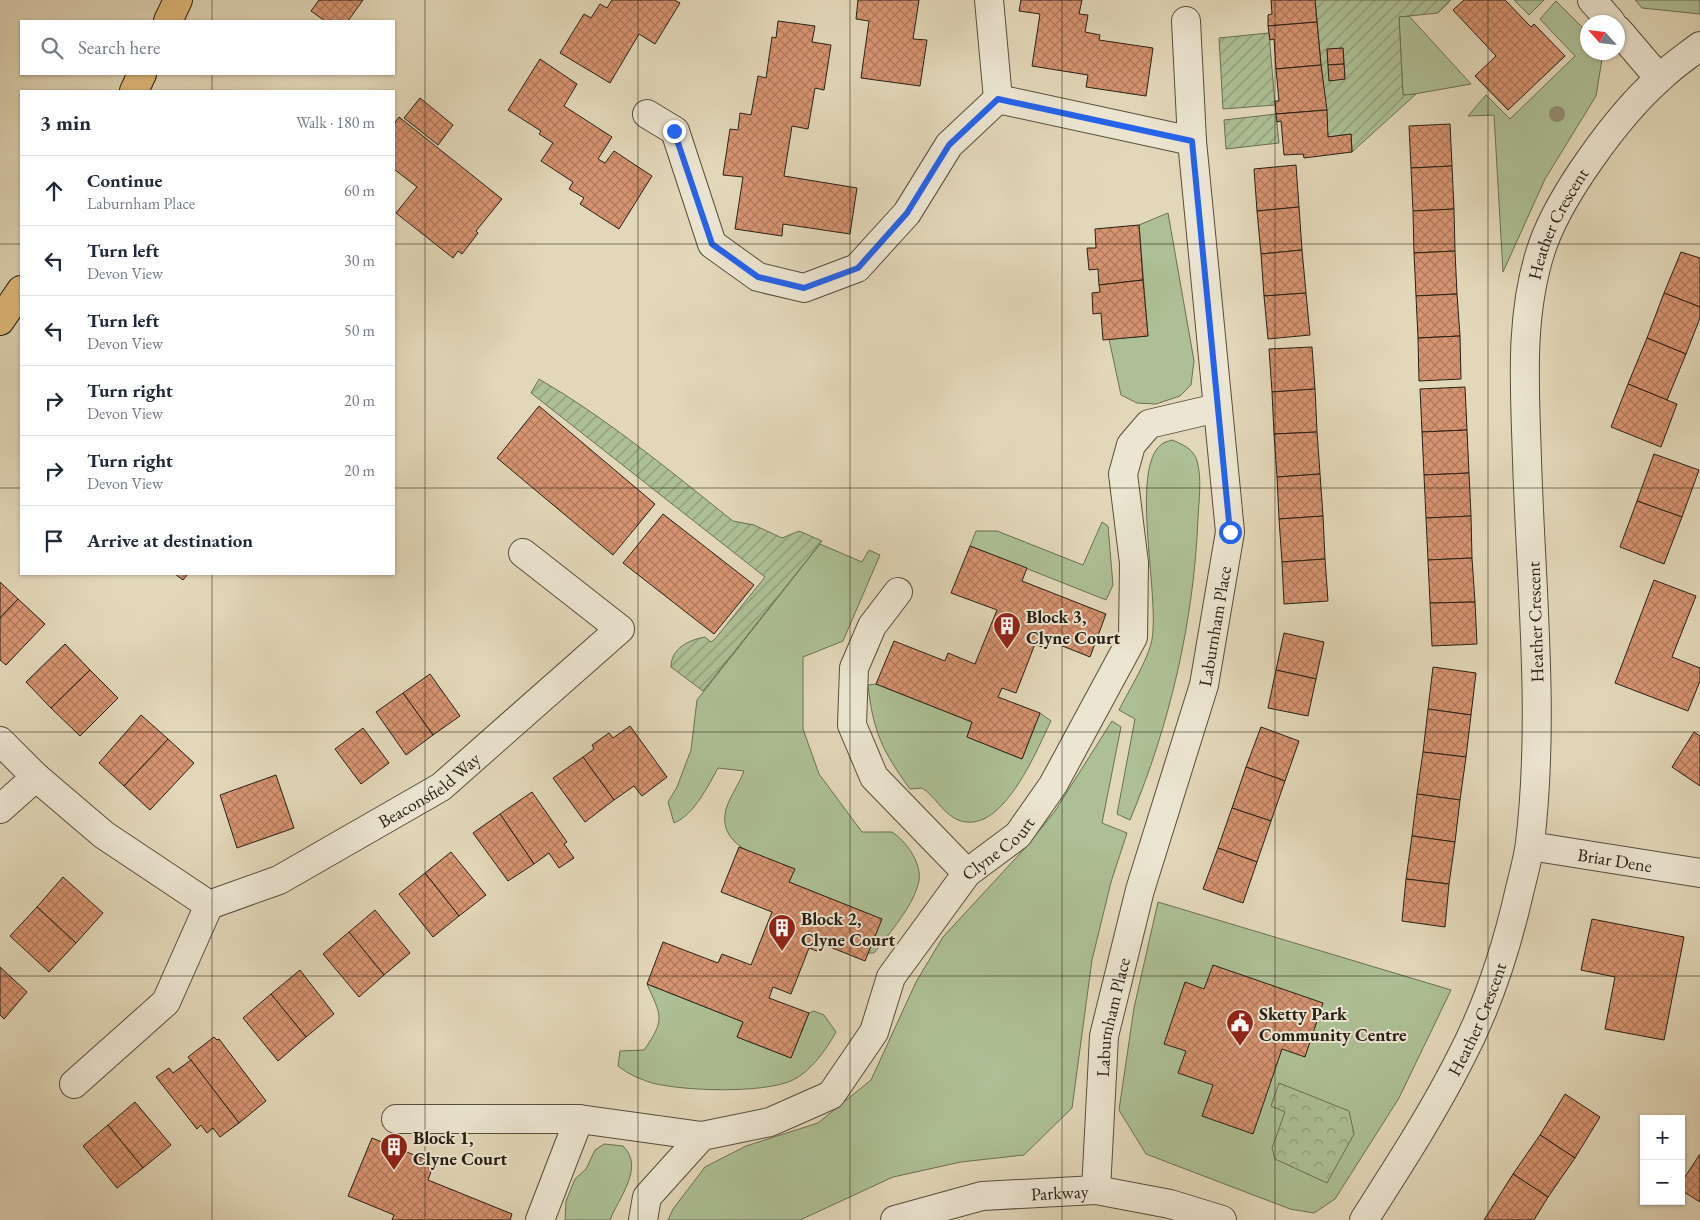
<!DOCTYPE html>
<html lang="en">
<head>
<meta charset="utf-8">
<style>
	body { margin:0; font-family:"EB Garamond",serif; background:#f6f6f7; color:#1f2937 }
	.controls { position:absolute; right:15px; bottom:15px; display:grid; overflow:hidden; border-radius:0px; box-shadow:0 1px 4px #0004 }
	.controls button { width:45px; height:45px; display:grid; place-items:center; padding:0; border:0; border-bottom:1px solid #e0e1e3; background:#fff; color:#1f2937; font:25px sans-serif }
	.compass { position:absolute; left:1580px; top:15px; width:45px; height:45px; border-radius:50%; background:#fff; box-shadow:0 1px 4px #0004; rotate:297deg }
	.stop { position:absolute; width:15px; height:15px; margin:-11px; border:4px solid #2563eb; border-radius:50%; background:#fff }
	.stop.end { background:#2563eb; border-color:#fff; box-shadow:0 1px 5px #0008 }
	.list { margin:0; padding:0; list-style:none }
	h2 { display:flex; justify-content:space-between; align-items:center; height:65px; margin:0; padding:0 20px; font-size:21px }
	h2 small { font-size:16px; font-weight:400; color:#747a83 }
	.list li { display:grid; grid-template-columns:32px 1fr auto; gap:15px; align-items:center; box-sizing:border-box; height:70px; padding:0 20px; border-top:1px solid #e0e1e3 }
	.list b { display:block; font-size:19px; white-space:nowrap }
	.list p { margin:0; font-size:16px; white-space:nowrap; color:#747a83 }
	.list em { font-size:16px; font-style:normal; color:#747a83 }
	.icon { flex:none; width:28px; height:28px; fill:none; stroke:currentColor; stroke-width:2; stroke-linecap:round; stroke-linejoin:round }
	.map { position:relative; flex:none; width:1700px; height:1220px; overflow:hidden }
	.search { position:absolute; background:#fff; box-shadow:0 1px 4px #0004; left:20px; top:20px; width:375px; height:55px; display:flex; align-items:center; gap:12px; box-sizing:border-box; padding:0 18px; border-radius:0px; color:#747a83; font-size:19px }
	.panel { position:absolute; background:#fff; box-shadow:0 1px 4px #0004; left:20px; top:90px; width:375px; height:485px; border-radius:0px }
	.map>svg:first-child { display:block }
	.grass { fill:#adbf94; stroke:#6a7054 }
	.park { fill:url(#park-crowns); stroke:#6a7054 }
	.garden { fill:url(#garden-furrows); stroke:#6a7054; fill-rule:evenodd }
	.building { fill:url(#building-cross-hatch); stroke:#282014 }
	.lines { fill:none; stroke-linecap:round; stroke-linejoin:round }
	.minor-casing { stroke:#564e3d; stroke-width:30 }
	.major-casing { stroke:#282014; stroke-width:30 }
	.minor { stroke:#ece5d1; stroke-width:28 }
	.major { stroke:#e1bc7c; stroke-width:28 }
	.tree { fill:#928d73 }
	.route { stroke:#2563eb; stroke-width:6 }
	.grid { fill:none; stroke:#282014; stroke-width:1; stroke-opacity:0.55 }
	.labels { text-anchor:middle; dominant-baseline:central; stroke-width:4; stroke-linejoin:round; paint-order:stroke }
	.street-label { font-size:18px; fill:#282014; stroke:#ece5d1 }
	.poi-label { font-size:18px; font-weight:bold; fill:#282014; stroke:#ece5d1; text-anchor:start }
</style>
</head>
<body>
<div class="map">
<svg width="1700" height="1220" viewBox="0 0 1700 1220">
	<defs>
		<pattern id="park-crowns" width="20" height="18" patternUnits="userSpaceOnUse" patternTransform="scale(1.25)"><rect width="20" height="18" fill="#adbf94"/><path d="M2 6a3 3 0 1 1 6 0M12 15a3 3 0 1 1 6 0" fill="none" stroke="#8d9b78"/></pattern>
		<pattern id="garden-furrows" width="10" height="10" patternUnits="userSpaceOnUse" patternTransform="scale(1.25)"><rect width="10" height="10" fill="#adbf94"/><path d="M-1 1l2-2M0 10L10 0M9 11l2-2" fill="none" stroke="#8d9b78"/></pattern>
		<pattern id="building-cross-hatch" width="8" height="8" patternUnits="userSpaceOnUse" patternTransform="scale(1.25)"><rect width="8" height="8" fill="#d79471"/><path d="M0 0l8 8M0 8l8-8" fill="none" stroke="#ae785c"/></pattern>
	</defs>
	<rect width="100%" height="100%" fill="#e2d7b8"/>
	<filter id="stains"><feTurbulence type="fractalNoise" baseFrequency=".004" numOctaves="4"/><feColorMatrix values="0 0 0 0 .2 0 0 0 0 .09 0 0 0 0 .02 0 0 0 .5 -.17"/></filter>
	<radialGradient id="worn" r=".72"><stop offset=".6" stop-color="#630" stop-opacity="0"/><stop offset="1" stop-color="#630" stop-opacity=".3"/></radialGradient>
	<g class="grass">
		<polygon points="1514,0 1544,0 1529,15"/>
		<polygon points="1635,0 1700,0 1700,14 1642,8"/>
		<polygon points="1556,1 1587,32 1588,52 1603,53 1596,96 1545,179 1503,272 1494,115 1468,116 1486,95 1510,119 1575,56 1540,19"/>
		<polygon points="1399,16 1409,16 1471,84 1403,96"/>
		<polygon points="1168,213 1194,361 1191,385 1180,396 1156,404 1137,403 1121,395 1109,339 1148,336 1139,225"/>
		<path d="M1172 440C1182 444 1194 449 1197 461 1202 478 1199 500 1198 518 1194 621 1170 724 1130 820L1117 814 1135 719 1119 710C1129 690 1145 665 1151 644 1162 603 1128 468 1162 444 1164 442 1169 441 1172 440Z"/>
		<polygon points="1102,522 1108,526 1113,585 1106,600 970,546 976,531 997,531 1083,565"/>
		<path d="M820 544 862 562 869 550 880 555 843 641 803 657V729L819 774 862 832H892C906 841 922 863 919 881 913 907 890 932 874 953H868L881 919 789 882 794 869C769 859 720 850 725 814 727 800 739 785 744 771L718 768C708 786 694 815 674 823L668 802 677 787 691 750 697 700Z"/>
		<path d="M876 684 972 722 967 737 1022 759 1040 713 1051 721C1036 751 1001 840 956 819 942 812 935 796 922 788L910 789C883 752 873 732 868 685Z"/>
		<polygon points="1112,721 1121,727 1102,823 1127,833 1111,882 1092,960 1072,1108 1024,1155 961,1162 893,1177 800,1220 668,1220 673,1209 705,1167 746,1146 818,1123 871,1080 916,982 943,937 1026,847 1055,811"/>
		<polygon points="1158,902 1451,990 1399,1098 1335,1199 1314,1213 1290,1209 1146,1154 1119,1110 1134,1008"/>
		<path d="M647 984 743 1022 737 1037 791 1058 809 1013 814 1011 824 1015 836 1032C826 1050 811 1071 793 1080 763 1094 684 1091 652 1083 640 1079 628 1074 618 1066L620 1051 644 1050C666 1019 661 1016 647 984Z"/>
		<path d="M604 1144 623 1146C645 1167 619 1197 610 1220H565L566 1201 575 1179 586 1169 595 1150Z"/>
	</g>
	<polygon class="park" points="1279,1083 1349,1111 1354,1134 1327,1183 1275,1159 1272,1148 1285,1112 1271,1106"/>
	<g class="garden">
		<path d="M1315 0H1451L1438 13 1399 17 1403 95 1416 94 1352 152 1351 134 1328 137ZM1343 48 1345 79 1329 80 1327 50Z"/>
		<polygon points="1269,33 1275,105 1223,109 1219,38"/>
		<polygon points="1276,114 1279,143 1226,149 1224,120"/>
		<path d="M539 379C608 419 670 471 733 521L754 525 782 538 799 531 822 541 703 691 671 667C671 648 689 640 705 637L711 642 715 639 765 577 531 393Z"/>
	</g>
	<g class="building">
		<polygon points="319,0 363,0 348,21 325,21 311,11"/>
		<polygon points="612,0 674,0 680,3 655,44 639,34 610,83 560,53 584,14 591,18 600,4 607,8"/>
		<polygon points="858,0 919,0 913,39 927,40 920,86 861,78 869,21 856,19"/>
		<polygon points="1021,0 1082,0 1079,14 1088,15 1085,32 1100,35 1099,40 1153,48 1146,96 1086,87 1088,75 1032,66 1040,14 1019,11"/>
		<polygon points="1271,0 1315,0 1317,22 1268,26 1268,15 1272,14"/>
		<polygon points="1464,0 1505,0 1531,27 1534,24 1565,56 1508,110 1475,76 1496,56 1453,10"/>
		<polygon points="778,21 815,26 812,42 831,45 824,90 815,88 808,129 792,126 784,176 857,188 850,234 783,224 782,236 735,229 743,177 723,175 730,129 738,130 740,113 751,115 758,76 766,78 772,37 776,38"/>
		<polygon points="1317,22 1321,65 1276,69 1274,39 1270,40 1268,26"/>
		<polygon points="1343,48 1344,64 1328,65 1327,49"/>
		<polygon points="540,59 577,84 564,106 612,137 598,159 605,163 614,151 652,176 619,229 580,204 584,198 569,189 573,182 541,161 553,143 539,134 541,131 508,110"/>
		<polygon points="1344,64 1345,79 1329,81 1328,65"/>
		<polygon points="1321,65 1327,110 1276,114 1275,101 1279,101 1276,69"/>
		<polygon points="420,98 453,125 438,145 404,118"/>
		<polygon points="1327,110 1328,137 1351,134 1352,152 1304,158 1303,154 1284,155 1281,121 1277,122 1276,114"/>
		<polygon points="399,117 502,199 476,231 478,233 462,254 458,251 453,258 396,213 417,187 394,169 394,124"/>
		<polygon points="1450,124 1452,166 1411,168 1409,126"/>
		<polygon points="1296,165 1299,207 1257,211 1254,169"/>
		<polygon points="1452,166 1454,209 1413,211 1411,168"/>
		<polygon points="1299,207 1302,250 1261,254 1257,211"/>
		<polygon points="1454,209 1455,251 1414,253 1413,211"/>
		<polygon points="1139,225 1143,280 1099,285 1098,269 1089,270 1087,248 1096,248 1095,229"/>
		<polygon points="1302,250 1306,293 1264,296 1261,254"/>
		<polygon points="1455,251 1457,294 1416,296 1414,253"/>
		<polygon points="1681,252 1700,258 1700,307 1664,293"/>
		<polygon points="1143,280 1148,336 1103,340 1101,313 1093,314 1092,293 1100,292 1099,285"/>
		<polygon points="1306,293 1310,335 1268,339 1264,296"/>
		<polygon points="1664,293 1700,307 1700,318 1686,354 1647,338"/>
		<polygon points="1457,294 1460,336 1418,338 1416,296"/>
		<polygon points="1460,336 1461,379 1419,381 1418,338"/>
		<polygon points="1647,338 1686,354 1667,400 1628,384"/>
		<polygon points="1312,347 1315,389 1272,392 1269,349"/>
		<polygon points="1628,384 1677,404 1661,447 1611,427"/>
		<polygon points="1465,387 1467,430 1422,432 1420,389"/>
		<polygon points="1315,389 1317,432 1274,434 1272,392"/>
		<polygon points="539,406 655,504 613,555 497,458"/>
		<polygon points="1467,430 1469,473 1424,475 1422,432"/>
		<polygon points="1317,432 1320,474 1277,477 1274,434"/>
		<polygon points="1654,454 1699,470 1682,517 1637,501"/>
		<polygon points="1469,473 1471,516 1426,518 1424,475"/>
		<polygon points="1320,474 1323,516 1279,519 1277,477"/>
		<polygon points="1637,501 1682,517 1664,564 1620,547"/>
		<polygon points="663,514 754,585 714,634 623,563"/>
		<polygon points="1323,516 1325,559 1282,562 1279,519"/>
		<polygon points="1471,516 1472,558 1428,560 1426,518"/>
		<polygon points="970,546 1027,568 1022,581 1106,614 1090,657 1045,639 1042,647 1035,644 1016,693 1002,688 998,697 1040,713 1022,759 967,737 972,722 876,684 894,641 945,661 948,653 975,664 997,610 951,593"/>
		<polygon points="1472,558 1475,602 1430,603 1428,560"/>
		<polygon points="1325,559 1328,601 1284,604 1282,562"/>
		<polygon points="175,574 188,574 183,580"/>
		<polygon points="1654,580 1696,596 1672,657 1700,668 1700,681 1688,711 1615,683"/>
		<polygon points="0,582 18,599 0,618"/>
		<polygon points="18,599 45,624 6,665 0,660 0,618"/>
		<polygon points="1475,602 1477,644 1432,646 1430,603"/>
		<polygon points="1284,633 1324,642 1316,679 1276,670"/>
		<polygon points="65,644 90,670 51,708 26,682"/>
		<polygon points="1433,667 1476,673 1471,715 1428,709"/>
		<polygon points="90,670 118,698 80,736 51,708"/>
		<polygon points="1276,670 1316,679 1308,716 1268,708"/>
		<polygon points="430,674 460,716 433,735 403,693"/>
		<polygon points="403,693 433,735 406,755 376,712"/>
		<polygon points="1428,709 1471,715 1466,757 1423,752"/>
		<polygon points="141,715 168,739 124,786 99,763"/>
		<polygon points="630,726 667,777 642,796 634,786 614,800 583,757 594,749 592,745 609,733 613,738"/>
		<polygon points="1261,727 1299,741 1285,781 1246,767"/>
		<polygon points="363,728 389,763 361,784 335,749"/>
		<polygon points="1694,732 1700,736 1700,786 1672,767"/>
		<polygon points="168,739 194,763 150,810 124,786"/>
		<polygon points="1423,752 1466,757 1460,800 1417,794"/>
		<polygon points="583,757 614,800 585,822 553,778"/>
		<polygon points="1246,767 1285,781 1271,821 1232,808"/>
		<polygon points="276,775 294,828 237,848 220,795"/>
		<polygon points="532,792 567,842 564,844 574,858 559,868 549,853 534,864 500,814"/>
		<polygon points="1417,794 1460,800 1455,842 1412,836"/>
		<polygon points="1232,808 1271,821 1257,862 1218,848"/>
		<polygon points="500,814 534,864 508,881 473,833"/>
		<polygon points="1412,836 1455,842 1449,884 1406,879"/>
		<polygon points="739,847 795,869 789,882 882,919 865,961 820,943 817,951 809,948 791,994 773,987 769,998 809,1013 791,1058 737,1037 743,1022 647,984 663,942 718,963 722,954 751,965 772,912 721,892"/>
		<polygon points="1218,848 1257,862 1243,903 1203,889"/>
		<polygon points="451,852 486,895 459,916 425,873"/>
		<polygon points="425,873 459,916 433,937 399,894"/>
		<polygon points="63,877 103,913 76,943 37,907"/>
		<polygon points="1406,879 1449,884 1445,927 1402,921"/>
		<polygon points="37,907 76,943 49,972 10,936"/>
		<polygon points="375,910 410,953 384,975 349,932"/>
		<polygon points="1592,919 1684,937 1664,1040 1605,1029 1615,977 1581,970"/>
		<polygon points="349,932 384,975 359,997 323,954"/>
		<polygon points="1213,965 1323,1003 1305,1057 1282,1049 1253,1134 1202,1116 1213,1085 1178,1073 1186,1051 1164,1044 1185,982 1204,989"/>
		<polygon points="0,967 27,992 4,1019 0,1015"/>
		<polygon points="300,970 334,1014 306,1037 271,994"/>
		<polygon points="271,994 306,1037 278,1061 243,1018"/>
		<polygon points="214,1037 217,1040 219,1039 266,1101 239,1123 188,1057"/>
		<polygon points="191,1060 239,1123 220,1137 213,1128 207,1133 201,1125 197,1129 156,1077 169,1068 173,1073"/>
		<polygon points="1565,1094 1600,1117 1575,1158 1540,1135"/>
		<polygon points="135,1102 171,1145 143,1168 108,1125"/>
		<polygon points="108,1125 143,1168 117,1188 83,1146"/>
		<polygon points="1540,1135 1575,1158 1548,1197 1513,1174"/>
		<polygon points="372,1138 434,1163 428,1180 512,1214 510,1220 392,1220 394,1215 348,1196"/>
		<polygon points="1700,1154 1700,1202 1681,1190 1681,1183"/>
		<polygon points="1513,1174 1548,1197 1534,1220 1484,1220"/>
	</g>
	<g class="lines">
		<defs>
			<g id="minor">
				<polyline points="989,0 998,99"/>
				<polyline points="1592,0 1611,22"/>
				<polyline points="1618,30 1659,78"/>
				<polyline points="647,114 675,131 712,244 758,277 804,288 857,268 907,213 949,145 998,99 1192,141"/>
				<polyline points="898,592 872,626 854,668 852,725 874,777 967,873"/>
				<path id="s1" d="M0 741 36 777 104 835 209 905 279 880 441 787 620 629 523 553"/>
				<polyline points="0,809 36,777"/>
				<path id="s2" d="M1530 846 1700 873"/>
				<polyline points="74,1084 166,1002 209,905"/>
				<polyline points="396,1119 579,1119"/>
				<path id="s3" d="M1096 1190 1104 1036 1140 890 1204 685 1230 532 1192 141 1186 21"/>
				<polyline points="540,1220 579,1119 702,1136"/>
				<path id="s4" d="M643 1220 647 1197 702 1136 770 1122 831 1095 874 1032 891 977 967 873 1018 835 1053 785 1133 637 1134 563 1123 474 1131 445 1149 424 1217 408"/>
				<path id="s5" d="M895 1220 982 1196 1096 1190 1170 1204 1222 1220"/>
				<path id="s6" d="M1364 1220C1397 1168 1431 1116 1459 1061 1487 1008 1506 950 1519 893 1523 876 1528 859 1530 843 1545 715 1531 588 1527 460 1525 390 1519 318 1541 250 1558 197 1618 115 1660 78 1672 66 1687 56 1700 46"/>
			</g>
			<g id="major">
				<polyline points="168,21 178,0"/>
				<polyline points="134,91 142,74"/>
				<polyline points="0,321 21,290"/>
			</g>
		</defs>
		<use href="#minor" class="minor-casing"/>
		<use href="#major" class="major-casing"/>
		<use href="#minor" class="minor"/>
		<use href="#major" class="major"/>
	</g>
	<circle class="tree" cx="1557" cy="114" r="8"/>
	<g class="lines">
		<polyline class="route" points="674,131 712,244 758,277 804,288 858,268 907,213 949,145 998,99 1192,141 1230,532"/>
	</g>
	<path class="grid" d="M212 0V21M425 0V1220M638 0V1220M850 0V1220M1062 0V1220M1275 0V1220M1488 0V1220M212 74V91M0 244H21M394 244H1700M0 488H21M394 488H1700M212 574V1220M0 732H1700M0 976H1700"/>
	<defs>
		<symbol id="building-pin" viewBox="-11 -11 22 30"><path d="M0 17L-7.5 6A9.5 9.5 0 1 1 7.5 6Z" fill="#8f2418" stroke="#ece5d1"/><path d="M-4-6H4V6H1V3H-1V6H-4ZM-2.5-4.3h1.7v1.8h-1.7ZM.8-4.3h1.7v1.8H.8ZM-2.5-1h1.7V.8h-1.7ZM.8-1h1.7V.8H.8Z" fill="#fff"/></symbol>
		<symbol id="civic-pin" viewBox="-11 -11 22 30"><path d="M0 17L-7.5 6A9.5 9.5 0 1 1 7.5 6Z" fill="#8f2418" stroke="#ece5d1"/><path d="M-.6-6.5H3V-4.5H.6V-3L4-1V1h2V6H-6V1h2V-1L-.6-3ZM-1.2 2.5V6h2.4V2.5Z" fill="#fff"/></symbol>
	</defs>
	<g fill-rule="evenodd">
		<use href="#building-pin" x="991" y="610" width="32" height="43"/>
		<use href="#building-pin" x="766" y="912" width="32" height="43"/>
		<use href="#civic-pin" x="1224" y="1007" width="32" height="43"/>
		<use href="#building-pin" x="378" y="1131" width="32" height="43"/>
	</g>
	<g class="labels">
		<g class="street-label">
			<text stroke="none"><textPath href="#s6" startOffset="1041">Heather Crescent</textPath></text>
			<text transform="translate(1535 622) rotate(-92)">Heather Crescent</text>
			<text stroke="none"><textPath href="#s3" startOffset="579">Laburnham Place</textPath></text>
			<text stroke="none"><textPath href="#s1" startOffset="516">Beaconsfield Way</textPath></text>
			<text stroke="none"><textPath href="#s4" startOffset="544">Clyne Court</textPath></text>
			<text stroke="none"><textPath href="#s2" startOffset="86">Briar Dene</textPath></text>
			<text stroke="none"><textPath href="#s3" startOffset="174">Laburnham Place</textPath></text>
			<text stroke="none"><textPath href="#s6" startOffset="231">Heather Crescent</textPath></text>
			<text stroke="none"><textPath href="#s5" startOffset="168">Parkway</textPath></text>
		</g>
		<g class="poi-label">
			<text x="1026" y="616">Block 3,<tspan x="1026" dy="21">Clyne Court</tspan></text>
			<text x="801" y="918">Block 2,<tspan x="801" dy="21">Clyne Court</tspan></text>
			<text x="1259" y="1013">Sketty Park<tspan x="1259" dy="21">Community Centre</tspan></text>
			<text x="413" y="1137">Block 1,<tspan x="413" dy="21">Clyne Court</tspan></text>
		</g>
	</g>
	<rect width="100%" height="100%" filter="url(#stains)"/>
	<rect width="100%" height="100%" fill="url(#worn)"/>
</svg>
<div class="controls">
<button>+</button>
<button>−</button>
</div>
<svg class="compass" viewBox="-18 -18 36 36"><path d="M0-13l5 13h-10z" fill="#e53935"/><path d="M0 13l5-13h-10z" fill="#747a83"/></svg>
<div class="stop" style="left:1230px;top:532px"></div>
<div class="stop end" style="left:674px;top:131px"></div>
<div class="search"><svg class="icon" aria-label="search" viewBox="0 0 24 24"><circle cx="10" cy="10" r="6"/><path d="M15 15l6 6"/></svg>Search here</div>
<section class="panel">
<h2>3 min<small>Walk · 180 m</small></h2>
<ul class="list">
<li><svg class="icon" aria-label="ahead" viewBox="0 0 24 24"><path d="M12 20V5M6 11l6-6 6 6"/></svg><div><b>Continue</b><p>Laburnham Place</p></div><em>60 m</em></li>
<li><svg class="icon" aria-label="left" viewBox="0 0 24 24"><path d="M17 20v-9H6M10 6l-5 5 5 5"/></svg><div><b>Turn left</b><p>Devon View</p></div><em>30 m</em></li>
<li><svg class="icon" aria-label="left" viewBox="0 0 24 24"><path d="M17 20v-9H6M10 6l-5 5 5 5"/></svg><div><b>Turn left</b><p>Devon View</p></div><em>50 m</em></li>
<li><svg class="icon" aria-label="right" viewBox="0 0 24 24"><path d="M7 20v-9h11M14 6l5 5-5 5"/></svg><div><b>Turn right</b><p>Devon View</p></div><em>20 m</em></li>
<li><svg class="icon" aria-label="right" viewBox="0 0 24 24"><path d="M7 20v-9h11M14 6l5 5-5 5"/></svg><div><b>Turn right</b><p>Devon View</p></div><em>20 m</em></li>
<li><svg class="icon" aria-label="arrive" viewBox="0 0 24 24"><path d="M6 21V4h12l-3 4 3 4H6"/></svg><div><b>Arrive at destination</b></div></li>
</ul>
</section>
</div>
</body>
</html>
